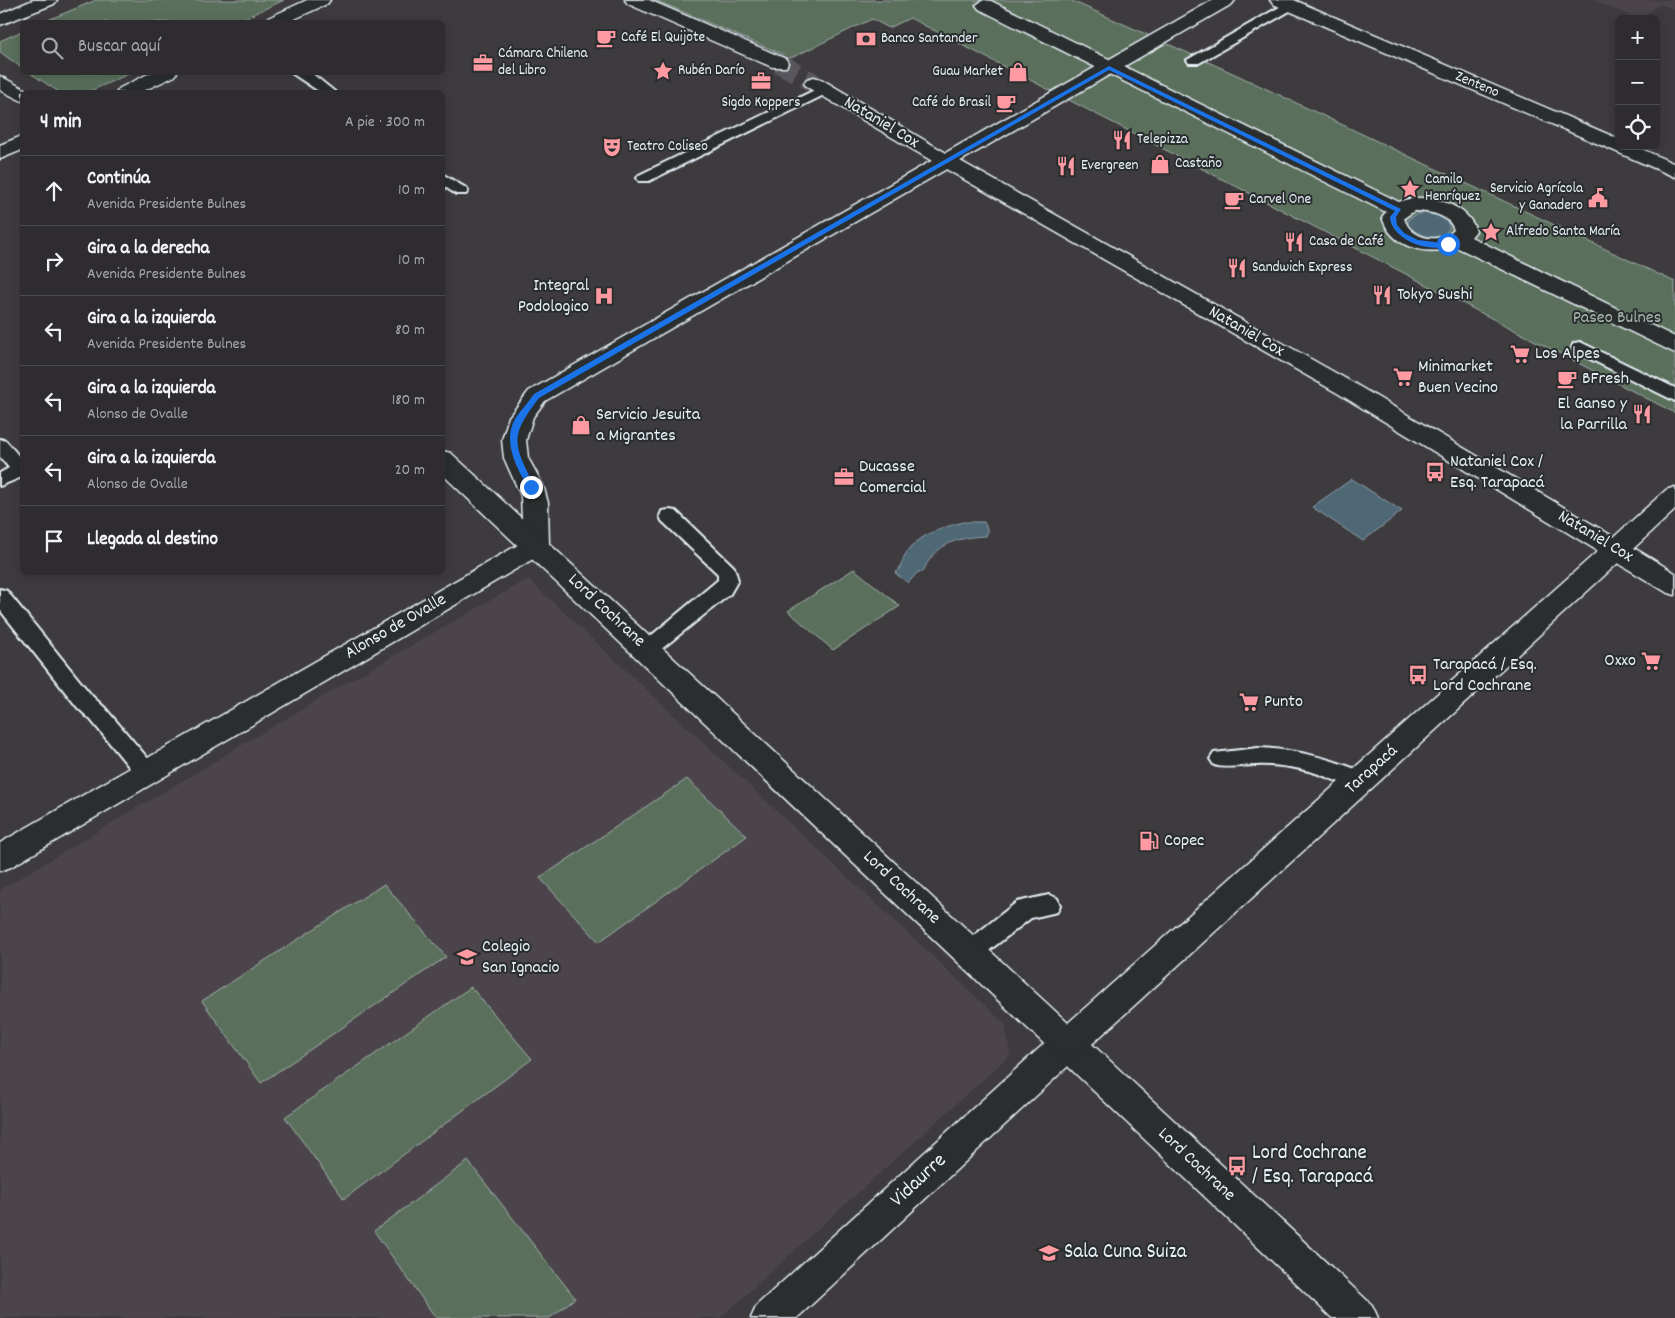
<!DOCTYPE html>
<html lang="es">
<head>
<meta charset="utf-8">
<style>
	body { margin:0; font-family:Dekko,sans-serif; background:#363437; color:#f1f3f6 }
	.controls { position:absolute; right:15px; top:15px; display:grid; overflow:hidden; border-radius:8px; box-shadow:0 2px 12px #0003 }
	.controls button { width:45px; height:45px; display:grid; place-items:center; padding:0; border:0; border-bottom:1px solid #49484b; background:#2e2c2f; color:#f1f3f6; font:25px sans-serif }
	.stop { position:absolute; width:15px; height:15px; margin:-11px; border:4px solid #1a73e8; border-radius:50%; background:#fff }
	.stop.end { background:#1a73e8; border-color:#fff; box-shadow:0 1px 5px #0008 }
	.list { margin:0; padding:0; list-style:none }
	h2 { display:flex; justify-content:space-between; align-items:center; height:65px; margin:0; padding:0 20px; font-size:21px }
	h2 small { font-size:16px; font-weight:400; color:#a7a7aa }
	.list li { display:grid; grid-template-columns:32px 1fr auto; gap:15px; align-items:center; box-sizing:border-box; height:70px; padding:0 20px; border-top:1px solid #49484b }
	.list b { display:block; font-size:19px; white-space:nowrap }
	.list p { margin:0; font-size:16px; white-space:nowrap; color:#a7a7aa }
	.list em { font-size:16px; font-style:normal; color:#a7a7aa }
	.icon { flex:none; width:28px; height:28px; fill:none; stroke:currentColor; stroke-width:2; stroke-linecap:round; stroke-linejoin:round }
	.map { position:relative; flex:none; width:1675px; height:1318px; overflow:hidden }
	.search { position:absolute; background:#2e2c2f; box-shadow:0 2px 12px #0003; left:20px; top:20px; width:425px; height:55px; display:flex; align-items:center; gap:12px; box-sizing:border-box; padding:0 18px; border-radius:8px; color:#a7a7aa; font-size:19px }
	.panel { position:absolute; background:#2e2c2f; box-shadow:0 2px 12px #0003; left:20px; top:90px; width:425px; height:485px; border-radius:8px }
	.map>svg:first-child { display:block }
	.built { fill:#4c454b }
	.green { fill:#5a705b; stroke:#a1b0aa }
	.water { fill:#506875; stroke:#8d9fa9 }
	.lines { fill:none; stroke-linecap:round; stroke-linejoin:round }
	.primary-tunnel { stroke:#58565b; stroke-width:20; stroke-dasharray:20 10; stroke-linecap:butt }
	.service-casing { stroke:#e8f1f8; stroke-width:4 }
	.pedestrian-casing { stroke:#e8f1f8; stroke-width:3 }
	.minor-casing { stroke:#e8f1f8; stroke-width:3 }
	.tertiary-casing { stroke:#e8f1f8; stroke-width:3 }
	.secondary-casing { stroke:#e8f1f8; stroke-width:3 }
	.primary-casing { stroke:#e8f1f8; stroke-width:3 }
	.service { fill:#2a2d2e; fill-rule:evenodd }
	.pedestrian { fill:#2a2d2e; fill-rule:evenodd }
	.minor { fill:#2a2d2e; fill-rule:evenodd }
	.tertiary { fill:#2a2d2e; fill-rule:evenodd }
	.secondary { fill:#2a2d2e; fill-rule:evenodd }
	.primary { fill:#2a2d2e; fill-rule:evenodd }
	.route { fill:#1a73e8 }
	.labels { text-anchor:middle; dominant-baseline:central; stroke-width:4; stroke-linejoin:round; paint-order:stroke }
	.far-poi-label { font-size:15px; fill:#e8f1f8; stroke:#2a2d2e; text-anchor:start }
	.far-street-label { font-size:15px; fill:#e8f1f8; stroke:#2a2d2e }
	.street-label { font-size:18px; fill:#e8f1f8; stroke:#2a2d2e }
	.poi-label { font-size:18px; fill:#e8f1f8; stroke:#2a2d2e; text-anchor:start }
	.park-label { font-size:18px; fill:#a8b7b1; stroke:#2a2d2e }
	.near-poi-label { font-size:21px; fill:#e8f1f8; stroke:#2a2d2e; text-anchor:start }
	.near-street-label { font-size:21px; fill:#e8f1f8; stroke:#2a2d2e }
</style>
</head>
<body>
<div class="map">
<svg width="1675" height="1318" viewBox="0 0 1675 1318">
	<rect width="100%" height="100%" fill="#3e3b3f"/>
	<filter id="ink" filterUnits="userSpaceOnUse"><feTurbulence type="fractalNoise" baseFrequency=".02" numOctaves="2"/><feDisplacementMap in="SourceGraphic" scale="10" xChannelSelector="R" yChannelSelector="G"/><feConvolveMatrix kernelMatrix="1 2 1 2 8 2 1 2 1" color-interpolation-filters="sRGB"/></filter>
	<g filter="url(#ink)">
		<g class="built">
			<polygon points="1593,0 1675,0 1675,10 1660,4 1638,19"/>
			<polygon points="528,579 1005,1024 1010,1055 720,1318 0,1318 0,890 344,684"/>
		</g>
		<g class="green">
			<polygon points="96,0 284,0 236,22 43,22"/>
			<polygon points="655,0 1070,0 1237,75 1675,282 1675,413 910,18 889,28 872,19 791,58"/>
			<polygon points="22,31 22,68 0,52 0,41"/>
			<polygon points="30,73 131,73 88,92 59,92"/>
			<polygon points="854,569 900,606 833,650 788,611"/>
			<polygon points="687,779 747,836 599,942 540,878"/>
			<polygon points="384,884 446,957 261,1083 202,1001"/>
			<polygon points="471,987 532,1059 344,1199 285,1117"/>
			<polygon points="468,1161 575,1298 550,1318 436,1318 374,1231"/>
		</g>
		<g class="water">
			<path d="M1420 213 1438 215 1449 224V229C1439 243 1417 236 1408 225V219Z"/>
			<polygon points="1352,479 1402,511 1363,541 1312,507"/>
			<path d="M963 522H984L988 531 986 536C958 537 934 544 923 572H918L908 583 895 573C902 568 901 562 905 555 917 535 941 528 963 522Z"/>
		</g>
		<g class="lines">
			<polyline class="primary-tunnel" points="779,63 814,83"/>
			<defs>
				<g id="service">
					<polygon points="1290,1 1295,2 1297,5 1295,8 1199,63 1189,63 1187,60"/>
					<polygon points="290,72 310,72 335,92 320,92"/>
					<polygon points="825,85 830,86 832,89 830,92 649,181 639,181 637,178 639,175"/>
					<polygon points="442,174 466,188 468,191 466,194 456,194 442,185"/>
					<polygon points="1580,342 1675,388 1675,401 1574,351 1572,347 1574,343"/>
					<polygon points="0,439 6,441 22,460 22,477 0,486 0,473 9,468 0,457"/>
					<polygon points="669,510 676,511 734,567 738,580 730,594 654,655 647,657 640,655 637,650 640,645 718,580 718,574 662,521 660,516 662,511"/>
					<polygon points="0,589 7,591 92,696 105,708 155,767 158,773 155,779 147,781 139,779 91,720 78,708 0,610"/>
					<path d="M1258 748C1297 749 1332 759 1368 774L1371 780 1368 786C1353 791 1326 775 1309 771 1292 767 1273 764 1256 765 1242 765 1227 769 1214 765L1210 759 1214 753Z"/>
					<polygon points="1049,895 1057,898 1060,905 1057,912 1031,918 978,959 970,962 962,959 958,952 962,945 1017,902"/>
				</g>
				<path id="pedestrian" d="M984 0 991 1 1399 202C1424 191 1468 203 1476 231L1471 237 1675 337V353L1456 247C1427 256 1392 249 1382 217L1386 212 979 9 976 5ZM1414 211C1427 211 1450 214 1454 230 1438 245 1410 239 1404 218Z"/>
				<polygon id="minor" points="1213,0 1235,0 1232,4 545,401 533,417 526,440 528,458 543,485 548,503 549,546 545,552 11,867 0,871 0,843 523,542 521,496 504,458 502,440 509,417 529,391"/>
				<g id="tertiary">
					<polygon points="1270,0 1294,0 1619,139 1619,146 1635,146 1675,164 1675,177 1273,4"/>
					<polygon points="1068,1029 1080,1033 1372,1305 1378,1318 1332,1318 1056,1055 1051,1044 1056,1033"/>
				</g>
				<polygon id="secondary" points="1068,1029 1080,1033 1085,1044 1080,1055 797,1318 751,1318 757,1305 1056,1033"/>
				<g id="primary">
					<polygon points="33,0 57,0 54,4 0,25 0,14"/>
					<polygon points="307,0 330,0 327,4 288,22 265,22 268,18"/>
					<polygon points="625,0 649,0 786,59 788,63 786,67 772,67 628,4"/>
					<polygon points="152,72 177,72 175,76 141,92 117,92 120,88"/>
					<polygon points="0,76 30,92 22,92 22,101 0,90"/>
					<polygon points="814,77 821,79 953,157 1355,384 1614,537 1666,490 1675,487 1675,510 1634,548 1675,573 1675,595 1666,592 1618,563 1080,1055 1068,1059 1056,1055 442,474 442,451 451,453 1068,1023 1598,551 1339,394 939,165 807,87 804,83 807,79"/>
					<polygon points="22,136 22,150 0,159 0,145"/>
				</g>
			</defs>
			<use href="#service" class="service-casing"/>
			<use href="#pedestrian" class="pedestrian-casing"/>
			<use href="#minor" class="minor-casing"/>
			<use href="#tertiary" class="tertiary-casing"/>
			<use href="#secondary" class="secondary-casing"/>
			<use href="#primary" class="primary-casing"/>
			<use href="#service" class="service"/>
			<use href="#pedestrian" class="pedestrian"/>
			<use href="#minor" class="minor"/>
			<use href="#tertiary" class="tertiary"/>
			<use href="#secondary" class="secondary"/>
			<use href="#primary" class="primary"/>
		</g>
	</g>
	<path class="route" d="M1109 66 1401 209 1396 217 1397 225 1404 233 1418 240 1451 244C1432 255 1391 240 1390 217L1395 211 1109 70 539 398C509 437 513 444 535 487L529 489C517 469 502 442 515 419 520 411 528 403 534 394Z"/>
	<defs>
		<symbol id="cafe-bare" viewBox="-9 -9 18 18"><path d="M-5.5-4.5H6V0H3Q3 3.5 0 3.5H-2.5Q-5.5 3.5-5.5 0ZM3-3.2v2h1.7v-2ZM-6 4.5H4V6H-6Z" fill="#ff9aa2" stroke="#2a2d2e" stroke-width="2.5" paint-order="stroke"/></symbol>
		<symbol id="bank-bare" viewBox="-9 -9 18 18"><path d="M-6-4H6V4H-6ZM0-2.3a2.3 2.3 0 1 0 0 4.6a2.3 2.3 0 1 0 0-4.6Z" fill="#ff9aa2" stroke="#2a2d2e" stroke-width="2.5" paint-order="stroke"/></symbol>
		<symbol id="office-bare" viewBox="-9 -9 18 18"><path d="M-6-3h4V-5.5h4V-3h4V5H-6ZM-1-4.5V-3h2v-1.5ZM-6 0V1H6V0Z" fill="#ff9aa2" stroke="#2a2d2e" stroke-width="2.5" paint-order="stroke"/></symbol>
		<symbol id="sight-bare" viewBox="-9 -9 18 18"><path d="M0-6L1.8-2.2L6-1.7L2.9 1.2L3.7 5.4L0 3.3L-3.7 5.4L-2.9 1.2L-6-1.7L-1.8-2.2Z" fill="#ff9aa2" stroke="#2a2d2e" stroke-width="2.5" paint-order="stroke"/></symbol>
		<symbol id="shop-bare" viewBox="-9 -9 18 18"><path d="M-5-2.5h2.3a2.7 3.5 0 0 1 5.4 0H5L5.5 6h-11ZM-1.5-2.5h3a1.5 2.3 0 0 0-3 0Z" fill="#ff9aa2" stroke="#2a2d2e" stroke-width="2.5" paint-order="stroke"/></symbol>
		<symbol id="restaurant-bare" viewBox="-9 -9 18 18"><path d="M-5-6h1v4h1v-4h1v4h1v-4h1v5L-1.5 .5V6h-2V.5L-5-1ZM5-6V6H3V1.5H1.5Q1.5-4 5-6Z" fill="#ff9aa2" stroke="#2a2d2e" stroke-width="2.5" paint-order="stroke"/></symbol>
		<symbol id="theatre-bare" viewBox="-9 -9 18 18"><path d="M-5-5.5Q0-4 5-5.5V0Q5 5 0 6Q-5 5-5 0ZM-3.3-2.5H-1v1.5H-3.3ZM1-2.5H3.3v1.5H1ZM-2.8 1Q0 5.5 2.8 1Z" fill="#ff9aa2" stroke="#2a2d2e" stroke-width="2.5" paint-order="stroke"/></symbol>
		<symbol id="civic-bare" viewBox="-9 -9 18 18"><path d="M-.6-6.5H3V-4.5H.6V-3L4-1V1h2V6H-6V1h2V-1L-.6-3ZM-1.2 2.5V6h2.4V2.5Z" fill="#ff9aa2" stroke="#2a2d2e" stroke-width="2.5" paint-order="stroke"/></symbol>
		<symbol id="hospital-bare" viewBox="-9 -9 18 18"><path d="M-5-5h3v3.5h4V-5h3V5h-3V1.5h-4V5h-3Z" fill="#ff9aa2" stroke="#2a2d2e" stroke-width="2.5" paint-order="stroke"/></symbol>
		<symbol id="supermarket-bare" viewBox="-9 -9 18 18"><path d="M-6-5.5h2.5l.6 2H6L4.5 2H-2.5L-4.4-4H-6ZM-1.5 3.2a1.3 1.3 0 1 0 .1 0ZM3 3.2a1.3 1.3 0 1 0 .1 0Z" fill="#ff9aa2" stroke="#2a2d2e" stroke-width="2.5" paint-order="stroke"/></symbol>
		<symbol id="bus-bare" viewBox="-9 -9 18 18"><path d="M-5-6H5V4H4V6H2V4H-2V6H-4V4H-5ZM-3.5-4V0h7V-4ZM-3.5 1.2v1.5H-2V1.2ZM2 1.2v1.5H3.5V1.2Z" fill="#ff9aa2" stroke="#2a2d2e" stroke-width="2.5" paint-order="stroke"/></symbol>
		<symbol id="fuel-bare" viewBox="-9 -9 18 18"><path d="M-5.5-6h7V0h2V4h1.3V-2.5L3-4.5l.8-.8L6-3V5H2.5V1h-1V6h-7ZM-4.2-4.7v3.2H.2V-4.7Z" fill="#ff9aa2" stroke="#2a2d2e" stroke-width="2.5" paint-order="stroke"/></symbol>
		<symbol id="school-bare" viewBox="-9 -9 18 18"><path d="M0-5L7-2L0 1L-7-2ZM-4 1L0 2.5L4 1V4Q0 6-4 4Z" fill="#ff9aa2" stroke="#2a2d2e" stroke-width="2.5" paint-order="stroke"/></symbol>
	</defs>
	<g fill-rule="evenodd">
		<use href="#cafe-bare" x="592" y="24" width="28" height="28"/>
		<use href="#bank-bare" x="852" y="25" width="28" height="28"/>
		<use href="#office-bare" x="469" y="49" width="28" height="28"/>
		<use href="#sight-bare" x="649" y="57" width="28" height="28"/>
		<use href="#shop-bare" x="1004" y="58" width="28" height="28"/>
		<use href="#office-bare" x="747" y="67" width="28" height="28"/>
		<use href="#cafe-bare" x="992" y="89" width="28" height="28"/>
		<use href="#restaurant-bare" x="1108" y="126" width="28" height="28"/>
		<use href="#theatre-bare" x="598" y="133" width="28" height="28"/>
		<use href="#shop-bare" x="1146" y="150" width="28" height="28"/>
		<use href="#restaurant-bare" x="1052" y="152" width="28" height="28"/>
		<use href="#sight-bare" x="1396" y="175" width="28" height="28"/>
		<use href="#civic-bare" x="1584" y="184" width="28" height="28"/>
		<use href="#cafe-bare" x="1220" y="186" width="28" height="28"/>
		<use href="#sight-bare" x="1477" y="218" width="28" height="28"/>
		<use href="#restaurant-bare" x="1280" y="228" width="28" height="28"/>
		<use href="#restaurant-bare" x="1223" y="254" width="28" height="28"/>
		<use href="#restaurant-bare" x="1368" y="281" width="28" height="28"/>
		<use href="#hospital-bare" x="590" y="282" width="28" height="28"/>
		<use href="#supermarket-bare" x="1506" y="340" width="28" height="28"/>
		<use href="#supermarket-bare" x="1389" y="363" width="28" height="28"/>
		<use href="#cafe-bare" x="1553" y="365" width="28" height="28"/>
		<use href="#restaurant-bare" x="1628" y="400" width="28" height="28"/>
		<use href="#shop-bare" x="567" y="411" width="28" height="28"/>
		<use href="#bus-bare" x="1421" y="458" width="28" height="28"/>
		<use href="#office-bare" x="830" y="463" width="28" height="28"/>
		<use href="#supermarket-bare" x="1637" y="647" width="28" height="28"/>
		<use href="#bus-bare" x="1404" y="661" width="28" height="28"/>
		<use href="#supermarket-bare" x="1235" y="688" width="28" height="28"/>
		<use href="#fuel-bare" x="1135" y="827" width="28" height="28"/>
		<use href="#school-bare" x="453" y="943" width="28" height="28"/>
		<use href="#bus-bare" x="1223" y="1152" width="28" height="28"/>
		<use href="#school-bare" x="1035" y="1239" width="28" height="28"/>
	</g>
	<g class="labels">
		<g class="far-poi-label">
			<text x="621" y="38">Café El Quijote</text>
			<text x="881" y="39">Banco Santander</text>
			<text x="498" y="54">Cámara Chilena<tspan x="498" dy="17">del Libro</tspan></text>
			<text x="678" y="71">Rubén Darío</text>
			<text x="1003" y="72" text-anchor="end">Guau Market</text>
			<text x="761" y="103" text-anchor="middle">Sigdo Koppers</text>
			<text x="991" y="103" text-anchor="end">Café do Brasil</text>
			<text x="1137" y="140">Telepizza</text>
			<text x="627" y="147">Teatro Coliseo</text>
			<text x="1175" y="164">Castaño</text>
			<text x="1081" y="166">Evergreen</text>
			<text x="1425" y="180">Camilo<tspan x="1425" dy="17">Henríquez</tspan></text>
			<text x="1583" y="189" text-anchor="end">Servicio Agrícola<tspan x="1583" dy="17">y Ganadero</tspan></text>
			<text x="1249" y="200">Carvel One</text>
			<text x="1506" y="232">Alfredo Santa María</text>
			<text x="1309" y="242">Casa de Café</text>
			<text x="1252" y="268">Sandwich Express</text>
		</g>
		<g class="far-street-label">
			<text transform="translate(1477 85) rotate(23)">Zenteno</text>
		</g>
		<g class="street-label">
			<text transform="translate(881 123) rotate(31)">Nataniel Cox</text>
			<text transform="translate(1246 332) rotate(30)">Nataniel Cox</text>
			<text transform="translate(1595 537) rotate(31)">Nataniel Cox</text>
			<text transform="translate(606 611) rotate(43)">Lord Cochrane</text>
			<text transform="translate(396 627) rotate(-30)">Alonso de Ovalle</text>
			<text transform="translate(1372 770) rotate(-42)">Tarapacá</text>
			<text transform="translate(901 888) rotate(43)">Lord Cochrane</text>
			<text transform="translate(1196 1165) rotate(43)">Lord Cochrane</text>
		</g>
		<g class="poi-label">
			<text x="589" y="286" text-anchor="end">Integral<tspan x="589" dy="21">Podologico</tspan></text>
			<text x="1397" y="295">Tokyo Sushi</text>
			<text x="1535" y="354">Los Alpes</text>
			<text x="1418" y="367">Minimarket<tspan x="1418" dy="21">Buen Vecino</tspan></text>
			<text x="1582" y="379">BFresh</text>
			<text x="1627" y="404" text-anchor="end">El Ganso y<tspan x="1627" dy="21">la Parrilla</tspan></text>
			<text x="596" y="415">Servicio Jesuita<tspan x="596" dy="21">a Migrantes</tspan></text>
			<text x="1450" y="462">Nataniel Cox /<tspan x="1450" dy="21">Esq. Tarapacá</tspan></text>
			<text x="859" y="467">Ducasse<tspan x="859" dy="21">Comercial</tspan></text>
			<text x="1636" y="661" text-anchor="end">Oxxo</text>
			<text x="1433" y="665">Tarapacá / Esq.<tspan x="1433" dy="21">Lord Cochrane</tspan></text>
			<text x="1264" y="702">Punto</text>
			<text x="1164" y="841">Copec</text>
			<text x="482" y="947">Colegio<tspan x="482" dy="21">San Ignacio</tspan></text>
		</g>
		<g class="park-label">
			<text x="1617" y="318">Paseo Bulnes</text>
		</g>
		<g class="near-poi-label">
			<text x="1252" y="1154">Lord Cochrane<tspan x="1252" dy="24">/ Esq. Tarapacá</tspan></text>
			<text x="1064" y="1253">Sala Cuna Suiza</text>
		</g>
		<g class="near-street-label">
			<text transform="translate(919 1181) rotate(-43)">Vidaurre</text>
		</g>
	</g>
</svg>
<div class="controls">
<button>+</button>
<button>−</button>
<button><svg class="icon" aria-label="locate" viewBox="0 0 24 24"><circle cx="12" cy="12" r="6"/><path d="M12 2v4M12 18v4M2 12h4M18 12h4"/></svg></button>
</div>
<div class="stop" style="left:1448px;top:244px"></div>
<div class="stop end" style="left:531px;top:487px"></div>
<div class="search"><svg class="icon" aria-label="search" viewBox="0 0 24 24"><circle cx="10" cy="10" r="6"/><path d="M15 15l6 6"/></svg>Buscar aquí</div>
<section class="panel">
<h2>4 min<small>A pie · 300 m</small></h2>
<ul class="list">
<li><svg class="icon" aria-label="ahead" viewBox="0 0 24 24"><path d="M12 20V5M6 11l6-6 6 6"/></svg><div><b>Continúa</b><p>Avenida Presidente Bulnes</p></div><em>10 m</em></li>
<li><svg class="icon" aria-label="right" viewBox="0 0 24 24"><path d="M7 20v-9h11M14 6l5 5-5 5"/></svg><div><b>Gira a la derecha</b><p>Avenida Presidente Bulnes</p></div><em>10 m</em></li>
<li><svg class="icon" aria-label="left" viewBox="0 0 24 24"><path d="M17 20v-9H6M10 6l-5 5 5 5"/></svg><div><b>Gira a la izquierda</b><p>Avenida Presidente Bulnes</p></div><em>80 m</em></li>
<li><svg class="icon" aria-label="left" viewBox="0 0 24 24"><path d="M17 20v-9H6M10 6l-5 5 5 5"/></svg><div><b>Gira a la izquierda</b><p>Alonso de Ovalle</p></div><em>180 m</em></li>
<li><svg class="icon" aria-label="left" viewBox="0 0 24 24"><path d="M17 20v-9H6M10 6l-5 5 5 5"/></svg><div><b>Gira a la izquierda</b><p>Alonso de Ovalle</p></div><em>20 m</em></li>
<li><svg class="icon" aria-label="arrive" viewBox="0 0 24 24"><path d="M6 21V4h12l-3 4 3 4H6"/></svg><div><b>Llegada al destino</b></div></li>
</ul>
</section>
</div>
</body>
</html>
